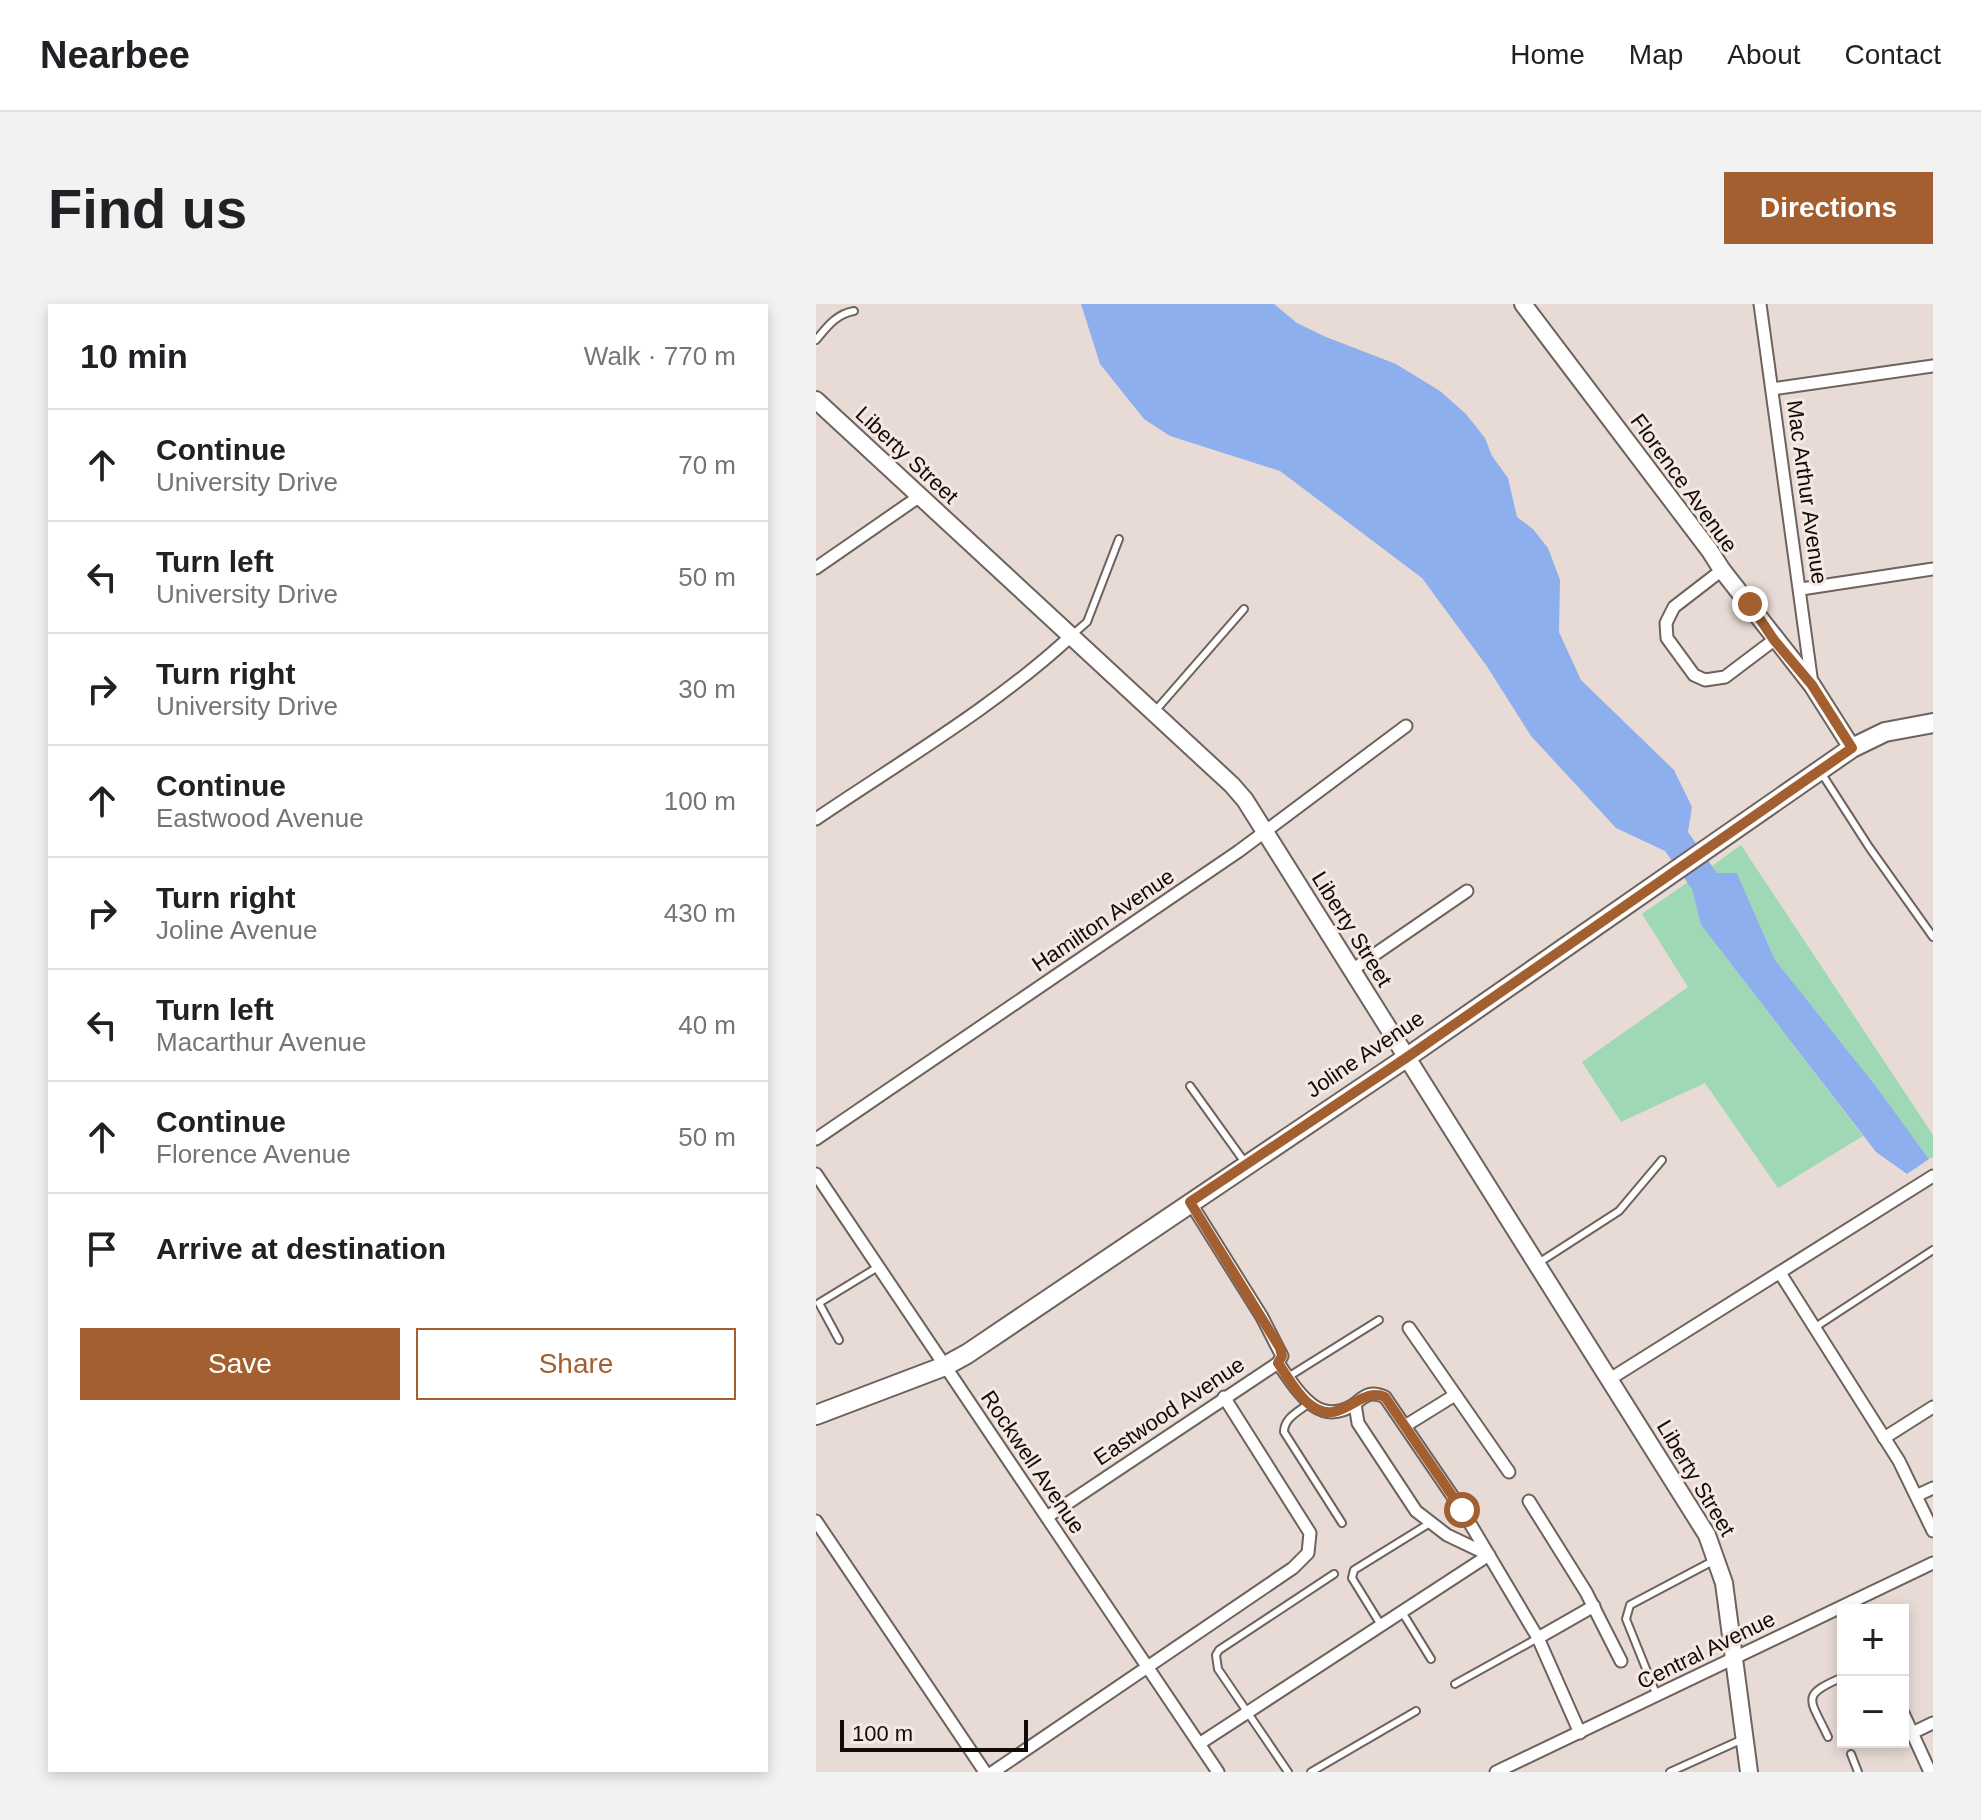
<!DOCTYPE html>
<html lang="en">
<head>
<meta charset="utf-8">
<style>
	body { margin:0; font-family:Helvetica,sans-serif; background:#f2f2f2; color:#202124 }
	.controls { position:absolute; right:24px; bottom:24px; display:grid; overflow:hidden; border-radius:0px; box-shadow:0 4px 12px #0003 }
	.controls button { width:72px; height:72px; display:grid; place-items:center; padding:0; border:0; border-bottom:2px solid #e0e0e0; background:#fff; color:#202124; font:40px sans-serif }
	.scale { position:absolute; left:24px; bottom:20px; width:188px; box-sizing:border-box; padding-left:8px; border:4px solid #0f0b09; border-top:0; font-size:22px; line-height:28px; white-space:nowrap; color:#0f0b09; -webkit-text-stroke:6px #f6e8e2; paint-order:stroke }
	.stop { position:absolute; width:24px; height:24px; margin:-18px; border:6px solid #a35f2f; border-radius:50%; background:#fff }
	.stop.end { background:#a35f2f; border-color:#fff; box-shadow:0 2px 8px #0008 }
	.list { margin:0; padding:0; list-style:none }
	h2 { display:flex; justify-content:space-between; align-items:center; height:104px; margin:0; padding:0 32px; font-size:34px }
	h2 small { font-size:26px; font-weight:400; color:#757577 }
	.list li { display:grid; grid-template-columns:52px 1fr auto; gap:24px; align-items:center; box-sizing:border-box; height:112px; padding:0 32px; border-top:2px solid #e0e0e0 }
	.list b { display:block; font-size:30px; white-space:nowrap }
	.list p { margin:0; font-size:26px; white-space:nowrap; color:#757577 }
	.list em { font-size:26px; font-style:normal; color:#757577 }
	.actions { display:flex; gap:16px; padding:24px 32px }
	.actions a { flex:1; padding:18px 0; border:2px solid #a35f2f; border-radius:0px; text-align:center; font-size:28px; color:#a35f2f }
	.actions .main { background:#a35f2f; color:#fff }
	.icon { flex:none; width:44px; height:44px; fill:none; stroke:currentColor; stroke-width:2; stroke-linecap:round; stroke-linejoin:round }
	.map { position:relative; flex:none; width:1117px; height:1468px; overflow:hidden; border-radius:0px }
	header { display:flex; align-items:center; gap:48px; box-sizing:border-box; height:112px; padding:0 40px; background:#fff; border-bottom:2px solid #e0e0e0 }
	header strong { font-size:38px }
	nav { display:flex; gap:44px; margin-inline-start:auto; font-size:28px }
	.intro { display:flex; align-items:center; justify-content:space-between; box-sizing:border-box; height:192px; padding:0 48px }
	h1 { margin:0; font-size:56px }
	.button { padding:20px 36px; border-radius:0px; background:#a35f2f; color:#fff; font-size:28px; font-weight:700 }
	main { display:flex; gap:48px; padding:0 48px }
	aside { flex:1; background:#fff; border-radius:0px; box-shadow:0 4px 12px #0003 }
	.map>svg:first-child { display:block }
	.green { fill:#9fd8b5 }
	.water { fill:#8eafee }
	.lines { fill:none; stroke-linecap:round; stroke-linejoin:round }
	.lane-casing { stroke:#6e625d; stroke-width:10 }
	.street-casing { stroke:#6e625d; stroke-width:15 }
	.secondary-casing { stroke:#6e625d; stroke-width:20 }
	.primary-casing { stroke:#6e625d; stroke-width:22 }
	.lane { stroke:#fff; stroke-width:6 }
	.street { stroke:#fff; stroke-width:11 }
	.secondary { stroke:#fff; stroke-width:16 }
	.primary { stroke:#fff; stroke-width:18 }
	.route { stroke:#a35f2f; stroke-width:10 }
	.labels { text-anchor:middle; dominant-baseline:central; stroke-width:6; stroke-linejoin:round; paint-order:stroke }
	.street-label { font-size:22px; fill:#0f0b09; stroke:#f6e8e2 }
</style>
</head>
<body>
<header>
<strong>Nearbee</strong>
<nav><a>Home</a><a>Map</a><a>About</a><a>Contact</a></nav>
</header>
<div class="intro"><h1>Find us</h1><a class="button">Directions</a></div>
<main>
<aside>
<h2>10 min<small>Walk · 770 m</small></h2>
<ul class="list">
<li><svg class="icon" aria-label="ahead" viewBox="0 0 24 24"><path d="M12 20V5M6 11l6-6 6 6"/></svg><div><b>Continue</b><p>University Drive</p></div><em>70 m</em></li>
<li><svg class="icon" aria-label="left" viewBox="0 0 24 24"><path d="M17 20v-9H6M10 6l-5 5 5 5"/></svg><div><b>Turn left</b><p>University Drive</p></div><em>50 m</em></li>
<li><svg class="icon" aria-label="right" viewBox="0 0 24 24"><path d="M7 20v-9h11M14 6l5 5-5 5"/></svg><div><b>Turn right</b><p>University Drive</p></div><em>30 m</em></li>
<li><svg class="icon" aria-label="ahead" viewBox="0 0 24 24"><path d="M12 20V5M6 11l6-6 6 6"/></svg><div><b>Continue</b><p>Eastwood Avenue</p></div><em>100 m</em></li>
<li><svg class="icon" aria-label="right" viewBox="0 0 24 24"><path d="M7 20v-9h11M14 6l5 5-5 5"/></svg><div><b>Turn right</b><p>Joline Avenue</p></div><em>430 m</em></li>
<li><svg class="icon" aria-label="left" viewBox="0 0 24 24"><path d="M17 20v-9H6M10 6l-5 5 5 5"/></svg><div><b>Turn left</b><p>Macarthur Avenue</p></div><em>40 m</em></li>
<li><svg class="icon" aria-label="ahead" viewBox="0 0 24 24"><path d="M12 20V5M6 11l6-6 6 6"/></svg><div><b>Continue</b><p>Florence Avenue</p></div><em>50 m</em></li>
<li><svg class="icon" aria-label="arrive" viewBox="0 0 24 24"><path d="M6 21V4h12l-3 4 3 4H6"/></svg><div><b>Arrive at destination</b></div></li>
</ul>
<div class="actions"><a class="main">Save</a><a>Share</a></div>
</aside>
<div class="map">
<svg width="1117" height="1468" viewBox="0 0 1117 1468">
	<rect width="100%" height="100%" fill="#e8dbd5"/>
	<g class="green">
		<polygon points="925,541 1117,831 1117,853 1113,855 1059,781 959,656 921,569 901,569 896,562"/>
		<polygon points="872,578 876,585 885,621 1047,832 962,884 889,779 805,818 766,758 872,683 826,610"/>
	</g>
	<polygon class="water" points="265,0 458,0 481,19 510,33 580,60 624,87 650,110 669,134 676,152 692,174 701,213 717,225 732,244 744,276 743,328 765,376 858,466 876,503 872,528 901,569 921,569 959,656 1059,781 1113,855 1091,870 1060,848 885,621 876,585 849,547 800,524 715,432 670,361 606,274 464,167 354,132 328,115 284,60"/>
	<g class="lines">
		<defs>
			<g id="lane">
				<path d="M0 36C11 23 20 10 38 7"/>
				<polyline points="256,331 271,318 303,235"/>
				<polyline points="340,406 428,305"/>
				<polyline points="1006,470 1053,543 1117,633"/>
				<polyline points="374,782 430,860"/>
				<polyline points="724,958 803,907 846,856"/>
				<polyline points="998,1024 1117,946"/>
				<polyline points="23,1036 3,999 62,963"/>
				<polyline points="472,1073 563,1016"/>
				<path d="M492 1100C482 1108 468 1114 468 1128L526 1219"/>
				<polyline points="586,1308 615,1355"/>
				<polyline points="565,1321 536,1274 538,1266 614,1219"/>
				<polyline points="639,1380 722,1334"/>
				<polyline points="841,1392 810,1315 814,1301 897,1257"/>
				<path d="M1012 1433C994 1394 983 1392 1027 1373"/>
				<polyline points="1035,1450 1042,1468"/>
				<polyline points="472,1468 402,1365 400,1351 403,1346 518,1270"/>
				<polyline points="495,1468 600,1407"/>
				<polyline points="854,1468 927,1435"/>
			</g>
			<g id="street">
				<polyline points="944,0 996,380"/>
				<polyline points="956,85 1117,62"/>
				<polyline points="0,264 104,192"/>
				<polyline points="906,266 858,303 850,319 851,334 878,371 889,376 909,373 958,336"/>
				<polyline points="985,285 1117,265"/>
				<path d="M0 515C84 458 181 401 255 332"/>
				<polyline points="536,666 651,587"/>
				<polyline points="0,835 423,547 590,422"/>
				<polyline points="0,870 402,1468"/>
				<polyline points="964,969 1083,1157 1117,1227"/>
				<polyline points="593,1024 693,1168"/>
				<path d="M462 1059C481 1085 501 1125 539 1100"/>
				<polyline points="794,1075 1117,872"/>
				<polyline points="589,1122 639,1091"/>
				<polyline points="1068,1134 1117,1103"/>
				<polyline points="1102,1191 1117,1184"/>
				<polyline points="713,1197 770,1288 805,1357"/>
				<polyline points="231,1213 462,1059 466,1052 446,1013 374,898"/>
				<polyline points="0,1217 169,1468"/>
				<path d="M673 1251 631 1231 600 1207 542 1119 539 1100C550 1090 556 1087 569 1093L646 1206 722 1334 764 1429"/>
				<polyline points="722,1334 778,1302"/>
				<polyline points="1087,1409 1114,1468"/>
				<polyline points="1096,1429 1117,1419"/>
				<polyline points="383,1440 673,1251"/>
				<polyline points="177,1468 477,1264 492,1249 494,1229 408,1093"/>
				<polyline points="680,1468 1117,1259"/>
			</g>
			<g id="secondary">
				<polyline points="707,0 894,247 906,266 996,381 1036,444"/>
				<polyline points="0,96 416,481 429,496 891,1231 908,1279 933,1468"/>
			</g>
			<polyline id="primary" points="0,1111 129,1062 151,1050 590,754 1036,444 1069,428 1117,419"/>
		</defs>
		<use href="#lane" class="lane-casing"/>
		<use href="#street" class="street-casing"/>
		<use href="#secondary" class="secondary-casing"/>
		<use href="#primary" class="primary-casing"/>
		<use href="#lane" class="lane"/>
		<use href="#street" class="street"/>
		<use href="#secondary" class="secondary"/>
		<use href="#primary" class="primary"/>
	</g>
	<g class="lines">
		<path class="route" d="M646 1206 569 1093C542 1081 525 1126 493 1100 481 1090 471 1072 462 1059L466 1052 464 1044 374 898 590 754 1036 444 996 381 958 336 934 300"/>
	</g>
	<g class="labels">
		<g class="street-label">
			<text transform="translate(91 151) rotate(43)">Liberty Street</text>
			<text transform="translate(868 179) rotate(54)">Florence Avenue</text>
			<text transform="translate(991 188) rotate(82)">Mac Arthur Avenue</text>
			<text transform="translate(287 616) rotate(-34)">Hamilton Avenue</text>
			<text transform="translate(536 625) rotate(58)">Liberty Street</text>
			<text transform="translate(549 750) rotate(-34)">Joline Avenue</text>
			<text transform="translate(353 1107) rotate(-34)">Eastwood Avenue</text>
			<text transform="translate(217 1158) rotate(56)">Rockwell Avenue</text>
			<text transform="translate(880 1174) rotate(59)">Liberty Street</text>
			<text transform="translate(890 1346) rotate(-26)">Central Avenue</text>
		</g>
	</g>
</svg>
<div class="controls">
<button>+</button>
<button>−</button>
</div>
<div class="scale">100 m</div>
<div class="stop" style="left:646px;top:1206px"></div>
<div class="stop end" style="left:934px;top:300px"></div>
</div>
</main>
</body>
</html>
